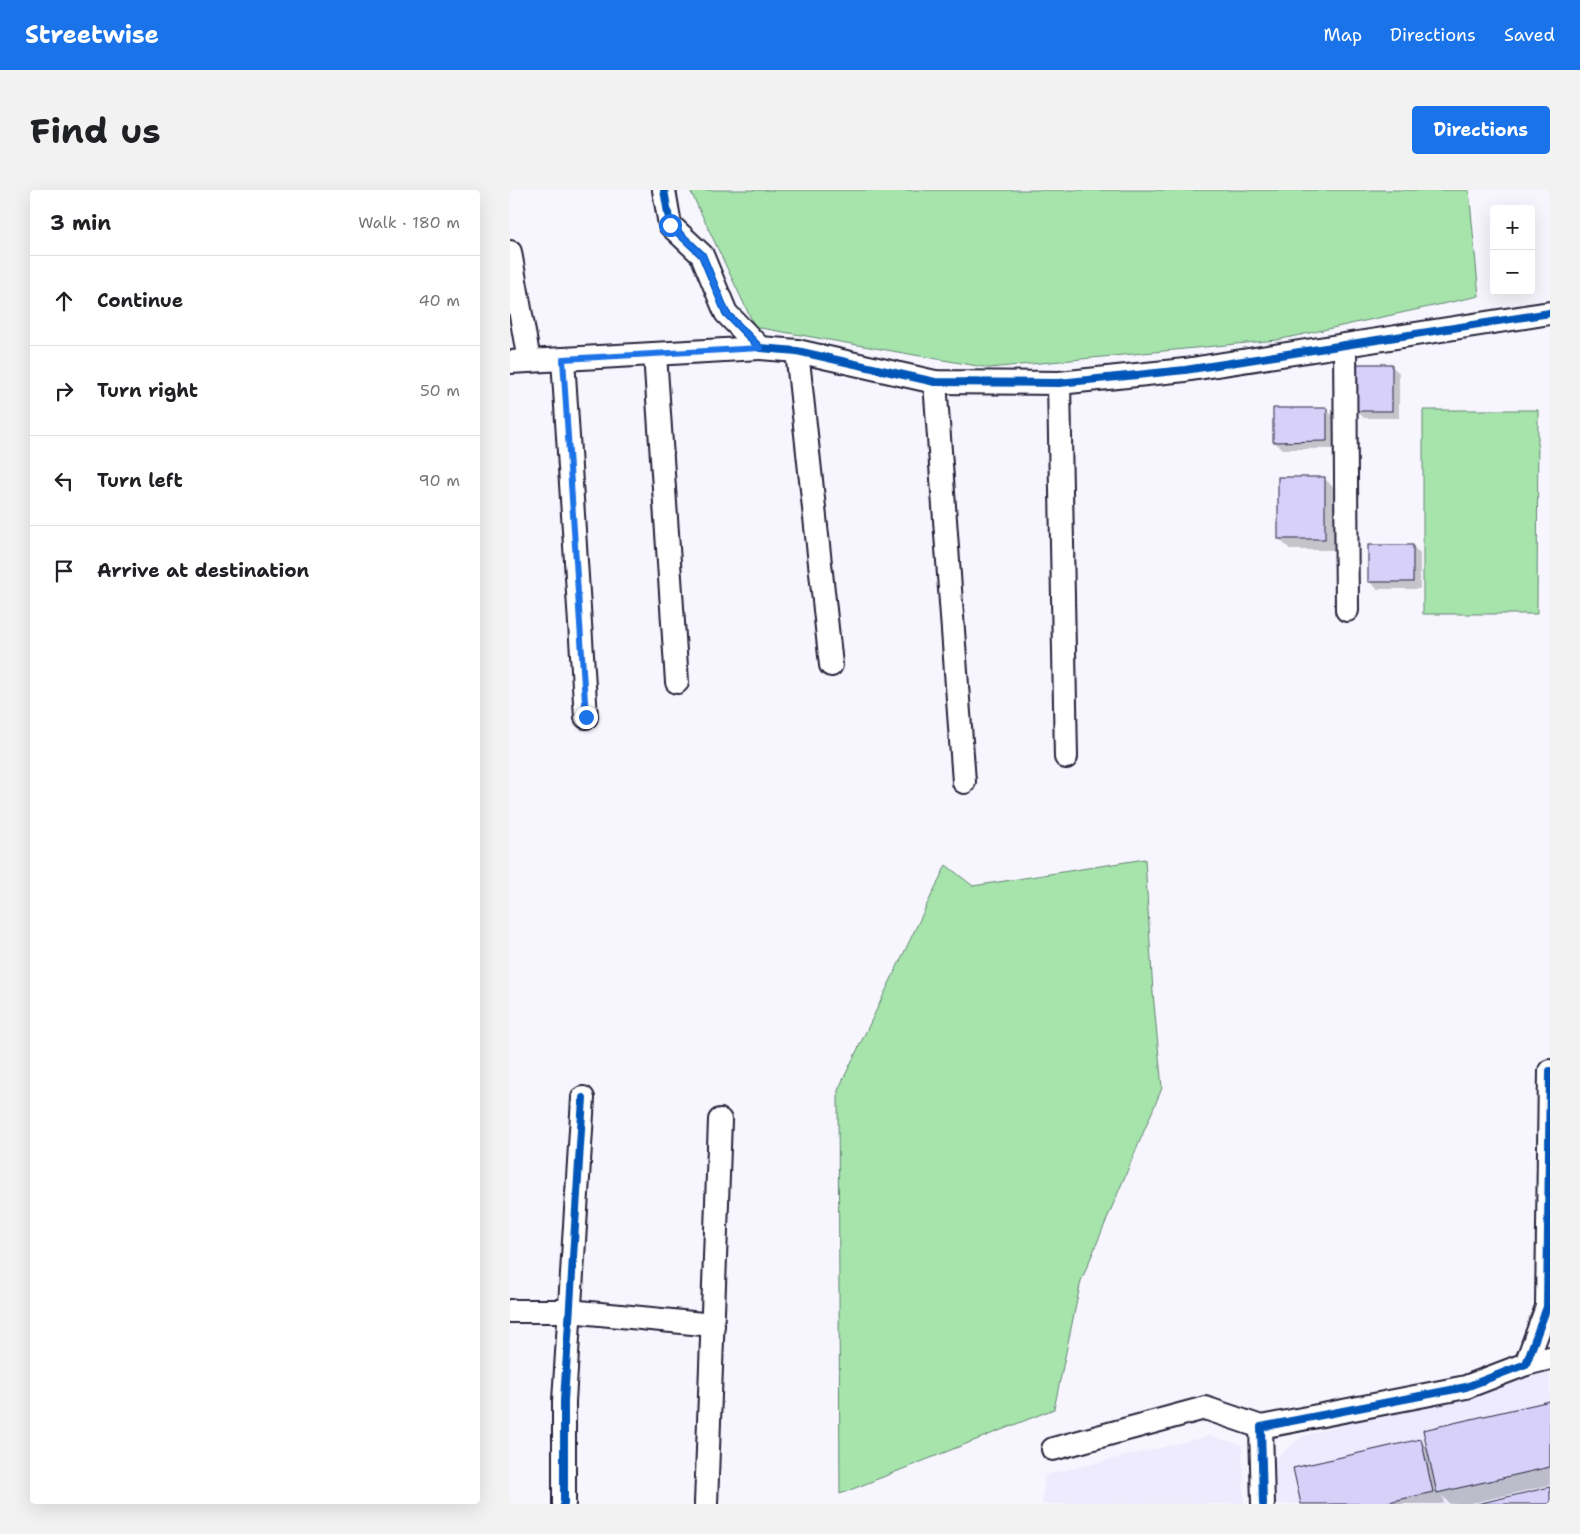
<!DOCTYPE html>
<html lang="en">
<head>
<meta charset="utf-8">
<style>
	body { margin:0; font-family:"Shantell Sans",sans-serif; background:#f2f2f2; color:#202124 }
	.controls { position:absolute; right:15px; top:15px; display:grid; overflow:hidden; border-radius:5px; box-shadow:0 5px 20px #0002 }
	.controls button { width:45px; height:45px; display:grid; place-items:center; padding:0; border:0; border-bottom:1px solid #e0e0e0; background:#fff; color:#202124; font:25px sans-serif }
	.stop { position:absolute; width:15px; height:15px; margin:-11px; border:4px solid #1a73e8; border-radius:50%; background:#fff }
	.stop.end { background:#1a73e8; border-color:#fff; box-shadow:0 1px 5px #0008 }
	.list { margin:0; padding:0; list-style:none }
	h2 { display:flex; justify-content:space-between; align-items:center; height:65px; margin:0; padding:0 20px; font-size:21px }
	h2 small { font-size:16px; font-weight:400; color:#757577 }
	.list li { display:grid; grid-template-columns:32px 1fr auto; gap:15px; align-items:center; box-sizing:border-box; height:90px; padding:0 20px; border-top:1px solid #e0e0e0 }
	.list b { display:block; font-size:19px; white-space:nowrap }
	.list em { font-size:16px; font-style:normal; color:#757577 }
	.icon { flex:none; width:28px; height:28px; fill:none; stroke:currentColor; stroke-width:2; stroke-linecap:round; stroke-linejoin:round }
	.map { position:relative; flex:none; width:1040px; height:1314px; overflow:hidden; border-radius:5px }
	header { display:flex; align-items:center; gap:30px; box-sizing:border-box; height:70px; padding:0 25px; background:#1a73e8; color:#fff }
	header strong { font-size:24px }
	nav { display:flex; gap:28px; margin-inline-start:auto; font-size:18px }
	.intro { display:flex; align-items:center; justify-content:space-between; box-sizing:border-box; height:120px; padding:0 30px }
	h1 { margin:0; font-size:35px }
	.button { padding:12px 22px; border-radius:5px; background:#1a73e8; color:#fff; font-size:18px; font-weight:700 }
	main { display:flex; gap:30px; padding:0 30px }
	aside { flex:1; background:#fff; border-radius:5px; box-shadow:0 5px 20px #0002 }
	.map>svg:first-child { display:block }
	.built { fill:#edebfd }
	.green { fill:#a6e4ac; stroke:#648374 }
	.shadow { fill:#0003 }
	.building { fill:#d7d1fa; stroke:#22223b }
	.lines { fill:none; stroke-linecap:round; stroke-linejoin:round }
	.street-casing { stroke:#22223b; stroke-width:26 }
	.street { stroke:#fff; stroke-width:22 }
	.cycleway-casing { stroke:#fff; stroke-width:11 }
	.cycleway { stroke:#0057b8; stroke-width:8 }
	.route { stroke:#1a73e8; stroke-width:6 }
</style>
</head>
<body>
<header>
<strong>Streetwise</strong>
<nav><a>Map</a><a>Directions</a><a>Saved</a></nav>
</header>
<div class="intro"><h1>Find us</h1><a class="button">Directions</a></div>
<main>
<aside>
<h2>3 min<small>Walk · 180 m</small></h2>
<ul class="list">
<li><svg class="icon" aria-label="ahead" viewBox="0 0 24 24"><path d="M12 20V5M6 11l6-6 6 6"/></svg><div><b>Continue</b></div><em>40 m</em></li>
<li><svg class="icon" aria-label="right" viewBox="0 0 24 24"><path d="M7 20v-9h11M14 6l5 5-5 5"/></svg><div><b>Turn right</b></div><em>50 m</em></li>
<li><svg class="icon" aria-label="left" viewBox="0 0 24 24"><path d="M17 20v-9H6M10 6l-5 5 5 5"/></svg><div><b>Turn left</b></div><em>90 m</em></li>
<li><svg class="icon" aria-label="arrive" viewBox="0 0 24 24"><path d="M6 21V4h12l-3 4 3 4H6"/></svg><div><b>Arrive at destination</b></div></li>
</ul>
</aside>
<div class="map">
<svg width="1040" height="1314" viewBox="0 0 1040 1314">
	<rect width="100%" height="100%" fill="#f7f6fe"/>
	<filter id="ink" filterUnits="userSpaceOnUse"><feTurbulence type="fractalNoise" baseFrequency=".02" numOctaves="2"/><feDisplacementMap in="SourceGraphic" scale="10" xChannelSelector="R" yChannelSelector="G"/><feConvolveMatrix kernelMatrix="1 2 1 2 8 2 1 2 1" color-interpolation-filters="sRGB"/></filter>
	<g filter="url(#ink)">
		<g class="built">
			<polygon points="1040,1177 1040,1314 763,1314 763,1271 793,1246"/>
			<polygon points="700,1246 732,1255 734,1314 532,1314 535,1285"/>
		</g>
		<g class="green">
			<polygon points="180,0 959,0 969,106 767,150 479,178 245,137"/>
			<polygon points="913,220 1028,220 1027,424 913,424"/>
			<polygon points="635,669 643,803 652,898 571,1091 544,1219 330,1304 328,900 436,675 463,696"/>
		</g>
		<g class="shadow">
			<polygon points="881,175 889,183 889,228 854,228 846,220"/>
			<polygon points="816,219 824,227 824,259 772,259 764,251"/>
			<polygon points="814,288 826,300 826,360 781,360 769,349"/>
			<polygon points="903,356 910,364 910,399 867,399 859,391"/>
			<polygon points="1040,1213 1040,1295 958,1314 940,1314 932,1306 934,1313 931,1314 793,1314 910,1250 918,1258"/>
		</g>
		<g class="building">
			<rect x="845" y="174" width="37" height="47"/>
			<polygon points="763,218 817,218 817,251 763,252"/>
			<rect x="768" y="287" width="47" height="62"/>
			<rect x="858" y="355" width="45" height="37"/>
			<polygon points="1040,1211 1040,1277 927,1303 913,1240"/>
			<polygon points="911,1249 923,1302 870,1314 791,1314 783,1278"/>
			<polygon points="1040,1297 1040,1314 967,1314"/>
		</g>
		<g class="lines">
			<defs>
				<g id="street">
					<polyline points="154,0 160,35 192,65 216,123 250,158 287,161 425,192 549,193 675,180 1040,123"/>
					<polyline points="0,62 19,171"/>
					<polyline points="835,155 837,420"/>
					<polyline points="287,161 321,475"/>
					<polyline points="145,164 167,492"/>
					<polyline points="53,169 76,527"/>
					<polyline points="0,172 250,158"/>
					<polyline points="425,192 454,592"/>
					<polyline points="549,193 556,567"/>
					<polyline points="0,1121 59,1121 203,1135"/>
					<polyline points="1016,1174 1040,1168"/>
					<polyline points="543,1259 695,1218 751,1237"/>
					<polyline points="54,1314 54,1211 73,908"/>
					<polyline points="196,1314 210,930"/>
					<polyline points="753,1314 751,1237 956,1197 1016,1174 1037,1117 1040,881"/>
				</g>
			</defs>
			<use href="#street" class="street-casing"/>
			<use href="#street" class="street"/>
			<defs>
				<g id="cycleway">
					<polyline points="154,0 160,35 192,65 216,123 250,158 287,161 425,192 549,193 675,180 1040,123"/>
					<polyline points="54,1314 54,1211 73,908"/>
					<polyline points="753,1314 751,1237 956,1197 1016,1174 1037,1117 1040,881"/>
				</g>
			</defs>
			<use href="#cycleway" class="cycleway-casing"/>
			<use href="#cycleway" class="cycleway"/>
		</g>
	</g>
	<g class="lines" filter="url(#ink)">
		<polyline class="route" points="76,527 53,169 250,158 216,123 192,65 160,35"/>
	</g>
</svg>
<div class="controls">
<button>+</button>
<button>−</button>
</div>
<div class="stop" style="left:160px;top:35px"></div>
<div class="stop end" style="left:76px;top:527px"></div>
</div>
</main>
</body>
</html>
